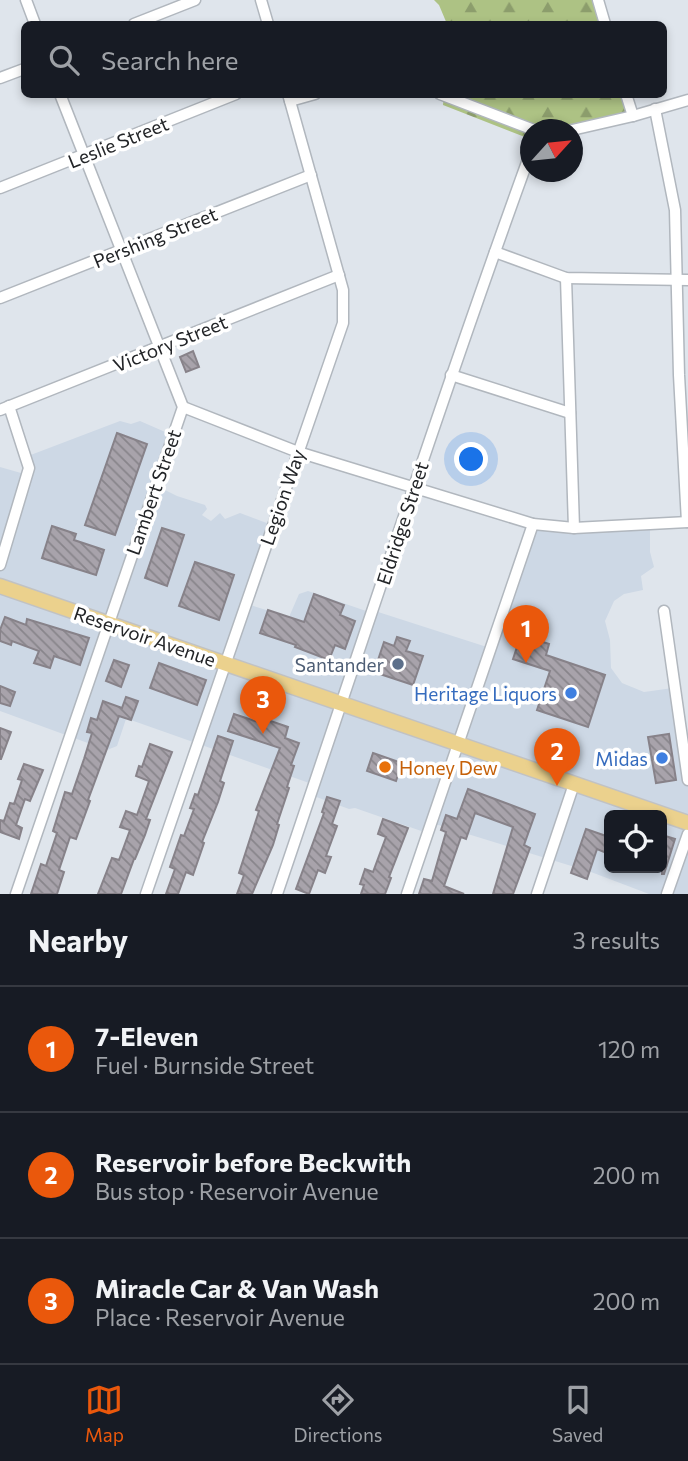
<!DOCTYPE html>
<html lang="en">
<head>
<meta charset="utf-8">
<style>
	body { margin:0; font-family:Commissioner,sans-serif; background:#20242c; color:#f1f3f6 }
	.controls { position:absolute; right:21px; bottom:21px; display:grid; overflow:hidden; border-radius:10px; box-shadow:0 4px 10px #0003 }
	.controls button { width:63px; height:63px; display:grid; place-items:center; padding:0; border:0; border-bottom:2px solid #363941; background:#171b24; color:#f1f3f6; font:35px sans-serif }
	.compass { position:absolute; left:520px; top:119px; width:63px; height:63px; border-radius:50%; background:#171b24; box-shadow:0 4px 10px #0003; rotate:63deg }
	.you { position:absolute; left:472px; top:460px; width:24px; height:24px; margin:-18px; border:5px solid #fff; border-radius:50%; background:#1a73e8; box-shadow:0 0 0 10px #1a73e833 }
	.badge { display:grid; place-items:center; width:46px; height:46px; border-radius:50%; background:#ea580c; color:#fff; font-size:23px; font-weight:700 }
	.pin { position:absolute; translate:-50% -58px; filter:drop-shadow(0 2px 4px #0008) }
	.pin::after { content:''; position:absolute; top:37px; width:24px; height:21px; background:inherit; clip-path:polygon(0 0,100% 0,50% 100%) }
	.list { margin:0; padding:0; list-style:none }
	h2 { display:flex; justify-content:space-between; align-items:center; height:91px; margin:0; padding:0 28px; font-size:30px }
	h2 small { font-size:23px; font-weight:400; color:#9ea1a6 }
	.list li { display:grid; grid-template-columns:46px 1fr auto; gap:21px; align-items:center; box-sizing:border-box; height:126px; padding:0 28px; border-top:2px solid #363941 }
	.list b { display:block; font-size:26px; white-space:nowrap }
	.list p { margin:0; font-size:23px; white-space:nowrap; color:#9ea1a6 }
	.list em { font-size:23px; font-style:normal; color:#9ea1a6 }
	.icon { flex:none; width:38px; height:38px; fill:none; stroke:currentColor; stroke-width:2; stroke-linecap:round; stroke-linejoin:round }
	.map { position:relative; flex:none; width:688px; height:894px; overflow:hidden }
	.search { position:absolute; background:#171b24; box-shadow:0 4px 10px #0003; left:21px; right:21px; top:21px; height:77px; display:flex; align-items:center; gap:18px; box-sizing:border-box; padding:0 24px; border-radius:10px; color:#9ea1a6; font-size:26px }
	.sheet { height:469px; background:#171b24 }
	nav { display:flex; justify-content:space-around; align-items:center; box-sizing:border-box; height:98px; border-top:2px solid #363941; background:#171b24; font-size:19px; color:#9ea1a6 }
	nav a { display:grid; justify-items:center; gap:4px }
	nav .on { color:#ea580c }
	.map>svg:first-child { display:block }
	.built { fill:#cdd8e5; fill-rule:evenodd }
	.forest { fill:url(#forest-firs) }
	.building { fill:url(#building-back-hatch); stroke:#878289; stroke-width:2 }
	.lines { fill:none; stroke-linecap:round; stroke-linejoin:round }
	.minor-casing { stroke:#b1b7be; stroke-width:13 }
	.major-casing { stroke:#c1c2c3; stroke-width:17 }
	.minor { stroke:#fff; stroke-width:10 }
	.major { stroke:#ebd18d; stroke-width:14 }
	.service-dot { fill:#5c6f8a; stroke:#fff; stroke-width:2.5 }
	.shop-dot { fill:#3f7fe0; stroke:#fff; stroke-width:2.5 }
	.food-dot { fill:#e8710a; stroke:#fff; stroke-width:2.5 }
	.labels { text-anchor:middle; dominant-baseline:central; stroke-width:7; stroke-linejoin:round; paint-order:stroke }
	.street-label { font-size:19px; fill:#222427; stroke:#fff }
	.service-label { font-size:19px; fill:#4e5e75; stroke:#fff; text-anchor:end }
	.shop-label { font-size:19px; fill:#366cbe; stroke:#fff; text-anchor:end }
	.food-label { font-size:19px; fill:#c56008; stroke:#fff; text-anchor:start }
</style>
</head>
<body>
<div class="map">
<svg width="688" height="894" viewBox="0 0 688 894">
	<defs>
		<pattern id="forest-firs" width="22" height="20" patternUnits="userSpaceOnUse" patternTransform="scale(1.75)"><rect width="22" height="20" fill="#adc284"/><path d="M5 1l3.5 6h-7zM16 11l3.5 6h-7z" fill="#8c9d6c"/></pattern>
		<pattern id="building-back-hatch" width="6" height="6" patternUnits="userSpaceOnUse" patternTransform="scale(1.75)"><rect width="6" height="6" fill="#a8a3ab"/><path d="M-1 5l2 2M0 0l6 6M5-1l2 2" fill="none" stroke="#88858b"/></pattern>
	</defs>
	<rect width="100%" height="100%" fill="#dfe5ec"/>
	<path class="built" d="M120 421 131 424 140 421 172 435 159 487 177 496 205 505 207 509 202 515 211 521 220 513 225 519 240 513 272 525 250 605 289 617 299 594 308 591 369 612 375 611 490 648 530 532 568 527 650 528V552L654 567 641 576 643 590 624 594 614 601 605 621 610 640 611 668 622 683 644 692 673 688 688 773V894H649L591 872 432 823 427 833 355 808 349 809 311 795 312 784 128 719H126L117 746 107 750 0 711V467L28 475V456ZM609 815H662V868H609Z"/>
	<g class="forest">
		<polygon points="434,0 594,0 601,24 447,24 439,5"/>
		<polygon points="444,94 622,95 628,113 572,130 530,130 530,139 443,105"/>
	</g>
	<g class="building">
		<polygon points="193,351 199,367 186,372 180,357"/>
		<polygon points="117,433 147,444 115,535 85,525"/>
		<polygon points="52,526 76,534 74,540 104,550 96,575 42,558"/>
		<polygon points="162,528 184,535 167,586 145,578"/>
		<polygon points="195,562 234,575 219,620 179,606"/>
		<polygon points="314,594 344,605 340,615 355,621 345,649 335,645 329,660 295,647 296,645 260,633 268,610 304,622"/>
		<polygon points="5,617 26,625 27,619 89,638 80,665 54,656 50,668 34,663 39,651 12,641 11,645 0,641 0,630"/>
		<polygon points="521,635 549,644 546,655 605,675 588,727 537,710 550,671 513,659"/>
		<polygon points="397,637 410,641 406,651 423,656 413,685 374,672 384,642 394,646"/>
		<polygon points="114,660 129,665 121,687 106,681"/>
		<polygon points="159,663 206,680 197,705 150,688"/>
		<polygon points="0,686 15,692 10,706 0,703"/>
		<polygon points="126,697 138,701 131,720 119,716 88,800 90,801 76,839 70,837 59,870 64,872 57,894 31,894 41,864 46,866 57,833 53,831 65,792 72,794 84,759 92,733 87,732 91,718 97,720 103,701 122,708"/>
		<polygon points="234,714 261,723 262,718 288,727 285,738 299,743 291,765 294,766 287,787 289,788 277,824 279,825 273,845 252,894 237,894 244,875 239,873 259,811 256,810 280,748 228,731"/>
		<polygon points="0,728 11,732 1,759 0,759"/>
		<polygon points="669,734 676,780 656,783 648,737"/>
		<polygon points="218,736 233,741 220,781 224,783 218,802 202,842 204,843 193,875 186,872 178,894 166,894 175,869 170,867 181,835 184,836 194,809 190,808 195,794 198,795"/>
		<polygon points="150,744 172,752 146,819 150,820 145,835 135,859 134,859 121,894 98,894 112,858 119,860 130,830 120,827 126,811 137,815 149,781 136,776 139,766 142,767"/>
		<polygon points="373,753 402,763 396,781 367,771"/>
		<polygon points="24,764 43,770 30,801 25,799 16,825 22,828 19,839 0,832 0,820 4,821 10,803 14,804 22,780 18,779"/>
		<polygon points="468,789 535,814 524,845 530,848 513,894 493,894 513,827 475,813 466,839 461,837 444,886 464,894 419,894 424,879 432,881 446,832 441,830 446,815 457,819"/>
		<polygon points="327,797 340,801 332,824 337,826 326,856 331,857 325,873 318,870 309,894 296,889 324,813 322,812"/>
		<polygon points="383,819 408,828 389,877 391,878 385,894 361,894 364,885 360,884 365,869 373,872 386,837 378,834"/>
		<polygon points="586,829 609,837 609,854 597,849 587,879 571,873"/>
		<polygon points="662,835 675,839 664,874 662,874"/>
	</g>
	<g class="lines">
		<defs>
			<g id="minor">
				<polyline points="26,0 35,24"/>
				<polyline points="261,0 268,24"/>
				<polyline points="598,0 605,24"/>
				<polyline points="134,24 195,0"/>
				<polyline points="0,78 24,69"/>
				<polyline points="440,94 534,130"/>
				<polyline points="626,94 633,116"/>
				<polyline points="290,101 315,94"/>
				<polyline points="655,109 675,210 679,375 687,522"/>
				<polyline points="572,130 633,116 688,100"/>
				<polyline points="0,188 236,94"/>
				<polyline points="495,252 566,278 688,280"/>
				<polyline points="566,278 574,528"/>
				<polyline points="0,298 311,175"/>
				<polyline points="451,375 570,413"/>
				<polyline points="183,407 298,452 533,524 574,528 688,522"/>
				<polyline points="0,410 339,275"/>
				<polyline points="0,565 29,468 9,406"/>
				<polyline points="664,611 688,780"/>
				<polyline points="16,894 183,407 60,94"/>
				<polyline points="146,894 343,323 343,290 288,94"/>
				<path d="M277 894C361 647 441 399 530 154"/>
				<polyline points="407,894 533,524"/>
				<polyline points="537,894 574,784"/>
				<polyline points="667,894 688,834"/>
			</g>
			<polyline id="major" points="0,586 688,823"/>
		</defs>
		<use href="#minor" class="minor-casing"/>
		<use href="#major" class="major-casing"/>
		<use href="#minor" class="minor"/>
		<use href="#major" class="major"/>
	</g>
	<circle class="service-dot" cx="398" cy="664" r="7"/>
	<g class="shop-dot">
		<circle cx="571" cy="693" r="7"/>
		<circle cx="662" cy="758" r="7"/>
	</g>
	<circle class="food-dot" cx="385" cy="767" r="7"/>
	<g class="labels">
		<g class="street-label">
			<text transform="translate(118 142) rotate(-22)">Leslie Street</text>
			<text transform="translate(155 237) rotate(-22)">Pershing Street</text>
			<text transform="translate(170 343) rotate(-22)">Victory Street</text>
			<text transform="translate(153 492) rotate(-71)">Lambert Street</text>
			<text transform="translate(282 497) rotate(-71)">Legion Way</text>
			<text transform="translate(402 523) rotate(-72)">Eldridge Street</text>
			<text transform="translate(145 636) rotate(19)">Reservoir Avenue</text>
		</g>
		<g class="service-label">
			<text x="384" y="664">Santander</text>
		</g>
		<g class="shop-label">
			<text x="557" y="693">Heritage Liquors</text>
			<text x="648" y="758">Midas</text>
		</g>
		<g class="food-label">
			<text x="399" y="767">Honey Dew</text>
		</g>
	</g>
</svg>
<div class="controls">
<button><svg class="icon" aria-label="locate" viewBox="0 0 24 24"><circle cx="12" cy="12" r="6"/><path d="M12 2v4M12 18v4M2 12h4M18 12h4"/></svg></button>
</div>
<svg class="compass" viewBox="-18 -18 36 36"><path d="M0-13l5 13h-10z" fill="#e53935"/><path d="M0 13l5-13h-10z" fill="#9ea1a6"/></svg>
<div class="you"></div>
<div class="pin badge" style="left:526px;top:663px">1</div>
<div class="pin badge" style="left:557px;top:786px">2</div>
<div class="pin badge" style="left:263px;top:734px">3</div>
<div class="search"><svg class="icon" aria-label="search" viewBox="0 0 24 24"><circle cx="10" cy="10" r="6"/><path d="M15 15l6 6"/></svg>Search here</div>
</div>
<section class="sheet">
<h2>Nearby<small>3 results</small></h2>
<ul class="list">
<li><span class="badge">1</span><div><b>7-Eleven</b><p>Fuel · Burnside Street</p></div><em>120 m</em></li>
<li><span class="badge">2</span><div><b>Reservoir before Beckwith</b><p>Bus stop · Reservoir Avenue</p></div><em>200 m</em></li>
<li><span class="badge">3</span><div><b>Miracle Car &amp; Van Wash</b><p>Place · Reservoir Avenue</p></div><em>200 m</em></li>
</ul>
</section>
<nav>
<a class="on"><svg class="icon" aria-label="map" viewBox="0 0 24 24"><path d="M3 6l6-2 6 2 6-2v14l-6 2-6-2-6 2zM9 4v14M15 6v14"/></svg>Map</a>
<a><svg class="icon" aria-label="directions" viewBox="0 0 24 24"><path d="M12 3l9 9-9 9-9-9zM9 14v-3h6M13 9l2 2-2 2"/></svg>Directions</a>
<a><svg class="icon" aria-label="saved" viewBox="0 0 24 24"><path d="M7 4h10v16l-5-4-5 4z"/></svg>Saved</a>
</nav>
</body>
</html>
